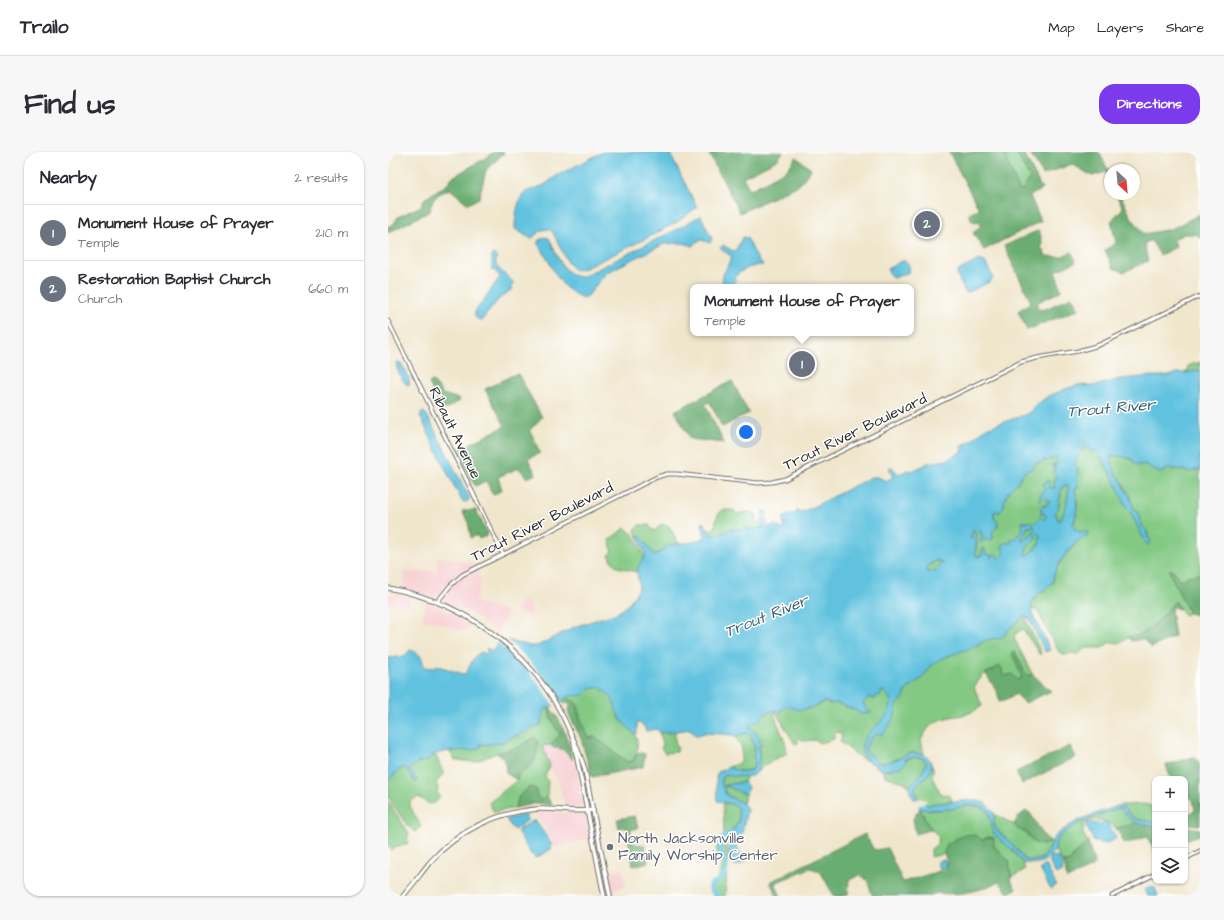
<!DOCTYPE html>
<html lang="en">
<head>
<meta charset="utf-8">
<style>
	body { margin:0; font-family:"Architects Daughter",sans-serif; background:#f7f7f7; color:#2b2b33 }
	.controls { position:absolute; right:12px; bottom:12px; display:grid; overflow:hidden; border-radius:8px; box-shadow:0 1px 3px #0004 }
	.controls button { width:36px; height:36px; display:grid; place-items:center; padding:0; border:0; border-bottom:1px solid #e1e1e2; background:#fff; color:#2b2b33; font:20px sans-serif }
	.compass { position:absolute; left:716px; top:12px; width:36px; height:36px; border-radius:50%; background:#fff; box-shadow:0 1px 3px #0004; rotate:154deg }
	.you { position:absolute; left:358px; top:280px; width:14px; height:14px; margin:-10px; border:3px solid #fff; border-radius:50%; background:#1a73e8; box-shadow:0 0 0 6px #1a73e833 }
	.badge { display:grid; place-items:center; width:26px; height:26px; border-radius:50%; background:#7c3aed; color:#fff; font-size:13px; font-weight:700 }
	.pin { position:absolute; translate:-50% -50%; border:2px solid #fff; box-shadow:0 1px 4px #0006 }
	.popup { position:absolute; left:302px; top:132px; width:224px; height:52px; box-sizing:border-box; display:grid; place-content:center; border-radius:8px; background:#fff; filter:drop-shadow(0 1px 3px #0005); font-size:13px; white-space:nowrap; color:#7c7c81 }
	.popup b { font-size:15px; color:#2b2b33 }
	.popup::after { content:''; position:absolute; left:50%; top:100%; margin-left:-8px; border:8px solid transparent; border-top-color:#fff }
	.list { margin:0; padding:0; list-style:none }
	h2 { display:flex; justify-content:space-between; align-items:center; height:52px; margin:0; padding:0 16px; font-size:17px }
	h2 small { font-size:13px; font-weight:400; color:#7c7c81 }
	.list li { display:grid; grid-template-columns:26px 1fr auto; gap:12px; align-items:center; box-sizing:border-box; height:56px; padding:0 16px; border-top:1px solid #e1e1e2 }
	.list b { display:block; font-size:15px; white-space:nowrap }
	.list p { margin:0; font-size:13px; white-space:nowrap; color:#7c7c81 }
	.list em { font-size:13px; font-style:normal; color:#7c7c81 }
	.icon { flex:none; width:22px; height:22px; fill:none; stroke:currentColor; stroke-width:2; stroke-linecap:round; stroke-linejoin:round }
	.map { position:relative; flex:none; width:812px; height:744px; overflow:hidden; border-radius:16px }
	header { display:flex; align-items:center; gap:24px; box-sizing:border-box; height:56px; padding:0 20px; background:#fff; border-bottom:1px solid #e1e1e2 }
	header strong { font-size:19px }
	nav { display:flex; gap:22px; margin-inline-start:auto; font-size:14px }
	.intro { display:flex; align-items:center; justify-content:space-between; box-sizing:border-box; height:96px; padding:0 24px }
	h1 { margin:0; font-size:28px }
	.button { padding:10px 18px; border-radius:16px; background:#7c3aed; color:#fff; font-size:14px; font-weight:700 }
	main { display:flex; gap:24px; padding:0 24px }
	aside { flex:1; background:#fff; border-radius:16px; box-shadow:0 1px 3px #0004 }
	.map>svg:first-child { display:block }
	.built { fill:#f7cfd2 }
	.green { fill:#83c984; stroke:#577a58 }
	.forest { fill:#6aad72; stroke:#4a6c4e }
	.water { fill:#61c2df; stroke:#467685; fill-rule:evenodd }
	.pier { fill:#f0e6cc }
	.lines { fill:none; stroke-linecap:round; stroke-linejoin:round }
	.river { stroke:#61c2df; stroke-width:5 }
	.tertiary-casing { stroke:#706c63; stroke-width:5 }
	.secondary-casing { stroke:#706c63; stroke-width:5.5 }
	.tertiary { stroke:#fff; stroke-width:3 }
	.secondary { stroke:#fff; stroke-width:3.5 }
	.worship-dot { fill:#6b7280; stroke:#fff; stroke-width:1.5 }
	.labels { text-anchor:middle; dominant-baseline:central; stroke-width:3; stroke-linejoin:round; paint-order:stroke }
	.street-label { font-size:15px; fill:#2b2b2b; stroke:#fff }
	.worship-label { font-size:15px; fill:#5b616d; stroke:#fff; text-anchor:start }
	.water-label { font-size:16px; font-style:italic; fill:#3e606a; stroke:#fff }
</style>
</head>
<body>
<header>
<strong>Trailo</strong>
<nav><a>Map</a><a>Layers</a><a>Share</a></nav>
</header>
<div class="intro"><h1>Find us</h1><a class="button">Directions</a></div>
<main>
<aside>
<h2>Nearby<small>2 results</small></h2>
<ul class="list">
<li><span class="badge" style="background:#6b7280">1</span><div><b>Monument House of Prayer</b><p>Temple</p></div><em>210 m</em></li>
<li><span class="badge" style="background:#6b7280">2</span><div><b>Restoration Baptist Church</b><p>Church</p></div><em>660 m</em></li>
</ul>
</aside>
<div class="map">
<svg width="812" height="744" viewBox="0 0 812 744">
	<rect width="100%" height="100%" fill="#fff"/>
	<filter id="ink" filterUnits="userSpaceOnUse"><feTurbulence type="fractalNoise" baseFrequency=".025" numOctaves="2"/><feDisplacementMap in="SourceGraphic" scale="8" xChannelSelector="R" yChannelSelector="G"/><feConvolveMatrix kernelMatrix="1 2 1 2 8 2 1 2 1" color-interpolation-filters="sRGB"/></filter>
	<filter id="wash" filterUnits="userSpaceOnUse"><feTurbulence type="fractalNoise" baseFrequency=".012" numOctaves="4" result="noise"/><feDisplacementMap in="SourceGraphic" scale="16" xChannelSelector="R" yChannelSelector="G"/><feGaussianBlur stdDeviation="0.9" result="paint"/><feColorMatrix in="noise" values="0 0 0 0 0 0 0 0 0 0 0 0 0 0 0 0 0 1.4 0 .05"/><feComposite in="paint" operator="in"/></filter>
	<g filter="url(#wash)">
		<rect width="100%" height="100%" fill="#f0e6cc"/>
		<g class="built">
			<polygon points="49,405 58,405 89,413 68,426 56,436 48,445 16,436 16,419 49,419"/>
			<polygon points="89,417 93,429 87,450 120,460 110,481 89,465 55,448 55,446 60,438 74,425"/>
			<polygon points="0,441 22,445 21,452 0,452"/>
			<polygon points="136,447 138,448 146,465 127,459"/>
			<polygon points="38,450 66,462 83,471 81,475 76,478 71,478 49,470 43,469 35,470"/>
			<polygon points="162,593 166,596 174,597 188,611 195,651 195,654 192,656 178,655 169,626 162,613 154,594"/>
			<polygon points="148,660 165,660 195,663 198,666 202,687 185,690 168,696"/>
			<polygon points="234,716 238,734 223,738 220,719"/>
		</g>
		<g class="green">
			<polygon points="617,0 628,0 642,26 636,37 631,38 619,10"/>
			<path d="M812 210V218L797 221 800 218V214C804 212 808 212 812 210Z"/>
			<path d="M698 294 710 300 726 327 739 356 742 359 758 390 760 386V382L754 374 752 366 743 354 744 353 736 333 726 320 727 318 724 313 723 304C733 303 742 305 750 313L757 312 770 320 779 316 804 320 806 318H812V422L792 429 786 419 782 418V421L801 461 796 463 787 449 779 460 759 479 749 484 740 485 732 491 722 490 714 496H697L690 502 683 501 677 503 671 500 649 458H645L643 452 651 439H657L659 435 665 430C664 416 687 388 700 383L692 380 686 376 685 371 687 370 689 355V346L687 337 690 316 687 313 690 303Z"/>
			<path d="M668 303 670 306 668 314 664 312C669 320 668 328 667 336L662 337 660 330 658 338 652 344V346L658 344 662 349 661 351 653 355V357L658 364 656 368 653 366 646 373 636 370C635 382 627 385 621 393 618 398 615 403 612 407L597 403 595 399 594 403 590 405 588 404 587 395 589 392 588 387H584L582 385 587 378 592 379 595 385 593 388H595L605 386 604 381 609 372 606 366V360L608 359 611 361 615 357 618 342 623 334 630 330C631 321 655 305 665 308Z"/>
			<path d="M679 333 681 336 680 338V346L679 348C679 357 675 360 673 368H670L667 360 670 348 672 347 671 341 674 334Z"/>
			<path d="M335 358H346L348 362 360 360 368 362 370 371 372 372 374 367 375 376 350 378 349 377 343 379 342 376C336 382 331 383 322 383L320 378 327 376C328 369 328 362 335 358Z"/>
			<polygon points="273,372 281,374 291,392 266,403 253,385 250,385 247,379 248,376 251,373 261,373 263,377 267,379"/>
			<polygon points="645,374 647,376 645,381 639,385 636,389 633,388 640,375"/>
			<polygon points="237,376 246,383 257,405 250,415 249,420 229,415 223,408 223,405 221,404 224,398 221,388"/>
			<polygon points="650,381 652,382 652,391 640,403 637,403 639,395 648,387 647,384"/>
			<path d="M547 409 554 410C550 416 547 421 539 420L538 416Z"/>
			<path d="M635 463 638 466V468L652 498 653 502 652 503 635 477 628 481 626 486 644 522 640 524 637 521 627 500 635 526C628 529 620 527 614 523V517L612 514 595 523 586 535 594 554C569 573 550 554 533 588L536 602 523 601 500 611H490C485 606 481 603 477 598 482 578 508 576 508 554L516 545 518 538 534 526 543 514 553 507 583 495 590 494 597 488 619 479 623 476 626 472 632 468Z"/>
			<path d="M211 535C218 539 224 543 226 551 228 554 227 556 230 559 242 578 257 585 245 609L239 610 207 585 201 586 192 566 191 555 178 545 201 537Z"/>
			<path d="M496 539C499 543 503 547 504 552 505 572 456 583 482 610 470 607 462 596 452 590L454 583 450 580 447 581 446 587 432 591 427 588 415 589 412 586 410 587V591L407 592 387 559 386 562 398 593 399 601 375 614 370 620 372 592 369 582 361 575 367 568H372C378 558 391 557 402 554L408 557 428 555 436 550 445 552 449 551 477 561 483 560 479 558 475 551 480 546H484Z"/>
			<polygon points="162,556 162,564 172,583 162,593 154,594 162,613 157,624 160,630 159,644 154,648 149,644 131,644 127,656 106,660 101,651 129,628 130,622 144,613 146,586 135,594 125,598 109,601 86,610 67,608 61,599 84,598 92,591 98,593 114,590 152,573 157,557"/>
			<polygon points="287,579 287,589 290,598 288,600 277,601 273,597 275,592 271,580 281,581"/>
			<path d="M358 581 363 582 365 593 367 594 366 596 367 609 365 617C356 620 349 620 341 615L353 610 354 596 347 584Z"/>
			<polygon points="47,602 55,620 55,622 48,631 50,636 49,641 52,646 48,650 42,652 30,645 22,649 22,654 33,675 27,680 19,673 0,645 0,629 10,618 16,615 19,618 27,629 29,628 21,617 29,612 31,610 39,609"/>
			<path d="M526 605 535 606 538 610C537 619 528 629 521 634L516 630 497 624 495 619C502 616 513 617 519 610L517 608Z"/>
			<path d="M542 609 546 619 544 621 545 627 553 642 561 643 565 649 544 652 540 654 538 651 529 646 527 638 528 633C538 625 544 623 542 609Z"/>
			<path d="M341 622 343 624H359L356 630 334 634C333 627 334 625 341 622Z"/>
			<path d="M339 634 358 643 355 651C347 647 338 645 335 635Z"/>
			<polygon points="0,649 21,682 19,688 20,691 14,694 7,694 5,698 0,695"/>
			<path d="M335 651 346 652 350 656C351 672 351 674 336 683L345 688 338 694 340 709 337 744H325V741L321 736 322 732 330 727 334 714C328 700 325 694 336 683Z"/>
			<polygon points="759,652 767,657 767,670 751,668 745,665 733,653"/>
			<path d="M579 653C595 654 604 656 603 674L635 711 637 718 626 724H623L621 717V709L606 694 594 688 575 683 559 692 556 702 543 705V697L548 693 551 686 539 671 532 656C547 661 564 656 579 653Z"/>
			<path d="M732 656C737 660 741 667 747 670L740 674 728 676C718 668 708 665 696 671L695 682 700 690 687 702 681 710H674L669 700 664 699 668 696 667 692C677 671 712 663 732 656Z"/>
			<path d="M606 662C620 669 636 677 645 690L655 693 664 690C658 706 654 710 637 708 632 702 628 695 622 690 610 678 606 681 606 662Z"/>
		</g>
		<g class="forest">
			<path d="M106 0H115L116 1 98 18 91 46 80 52 62 37C50 42 44 45 42 59L0 81V74L5 73 10 65 33 54 36 47 60 32 63 26 96 7Z"/>
			<polygon points="320,0 395,0 389,8 355,25 362,38 399,18 408,5 423,17 411,33 352,61"/>
			<polygon points="561,0 617,0 619,10 631,38 636,37 642,26 628,0 635,0 654,37 642,44 653,69 596,98 585,81 593,73 591,70 584,69 581,62 591,57"/>
			<polygon points="641,0 711,0 722,22 722,29 718,20 704,24 684,12 655,23"/>
			<polygon points="728,42 732,42 743,65 756,82 783,77 812,62 812,87 809,82 796,82 786,87 788,95 772,103 763,88 756,92 760,109 736,120 725,116 717,98 728,91 723,69 735,56"/>
			<polygon points="651,78 654,89 653,95 658,104 672,105 684,100 688,110 668,119 673,139 650,150 649,156 655,158 684,145 691,157 639,178 630,159 643,150 616,94"/>
			<polygon points="130,222 154,265 142,278 152,301 140,307 148,322 139,326 131,316 110,325 114,338 105,343 98,329 87,334 68,299 117,274 97,237 125,223"/>
			<polygon points="45,229 55,242 71,247 72,249 54,259 41,231"/>
			<polygon points="344,229 361,261 334,275 322,250 317,252 336,291 302,287 287,259"/>
			<polygon points="88,358 100,383 91,387 89,383 83,386 80,370 74,359"/>
			<polygon points="782,417 786,419 792,429 800,424 812,422 812,464 801,461 782,421"/>
			<path d="M787 449 792 458 786 455 783 458 787 484 763 496 755 487 743 489 740 485C743 484 746 484 749 484 763 480 778 460 787 449Z"/>
			<polygon points="626,499 637,521 640,524 644,522 663,539 637,551 628,542 612,550 609,539 598,522 612,514 614,517 615,523 616,524 624,522 629,528 634,526 624,501"/>
			<path d="M178 545C195 552 187 555 193 568 195 574 198 580 201 586L207 585 239 610 245 609 250 600 257 602 255 615 204 625 192 584 181 563 180 557 183 555 180 551 176 552 174 549Z"/>
			<path d="M162 556C175 570 180 589 185 608L174 597 166 596 162 593 172 583 162 564Z"/>
			<path d="M147 585 150 590C149 610 147 611 130 622L129 628 118 621 117 608 109 601C124 598 134 594 147 585Z"/>
			<polygon points="682,594 688,605 634,632 628,620"/>
			<polygon points="805,605 810,609 812,615 812,673 797,672 797,660 800,662 807,659 805,648 797,641 797,627 783,627 778,613"/>
			<polygon points="142,635 148,637 149,644 154,648 159,644 164,653 150,651 127,656 131,644"/>
			<polygon points="532,656 539,671 544,677 528,682 525,667"/>
			<polygon points="638,659 642,661 656,684 664,690 655,693 645,690 639,681 630,677 626,672 630,665"/>
			<polygon points="247,664 250,676 242,678 246,692 257,693 260,710 245,714 238,675 231,676 229,667"/>
			<polygon points="747,670 755,672 767,674 767,699 759,685 737,692 728,676 740,674"/>
			<polygon points="797,675 812,677 812,683 797,688"/>
			<path d="M477 682 486 698 499 696 515 730 558 717 560 711 556 702 559 692C570 686 584 676 594 688L600 685 606 686V694L621 709 624 731 628 737 620 741 611 730C591 739 572 744 549 741L540 744H485L483 740 480 729 472 723 461 728 460 742 455 744H446L432 719 422 716 387 731 393 744H389L382 730Z"/>
			<polygon points="700,690 707,713 679,727 677,715 674,710 681,710 687,702"/>
		</g>
		<g class="water">
			<path d="M215 0H281L309 55 291 69 261 85 220 105 197 116 187 118C178 113 170 87 163 78 155 75 150 81 144 86L140 85 127 77C127 66 129 48 137 40L156 33 170 23Z"/>
			<path d="M312 64H313L324 87 322 91 314 88 308 90 305 94 295 91 276 92 231 114 220 120 211 129 199 145 195 146C167 135 166 113 150 92V89L156 85 161 86C168 101 175 125 194 125L291 76Z"/>
			<path d="M356 85 359 86 371 110 374 111 375 113C367 113 359 116 352 120 344 126 351 135 334 135L335 123 344 105 332 96 335 93 345 99 348 98 354 86Z"/>
			<path d="M106 102 109 105C108 108 107 110 108 112 108 116 122 126 125 130L124 137 111 147 93 169 87 165V160L112 125 111 123 104 117V104Z"/>
			<polygon points="591,108 597,110 605,125 603,129 579,141 577,140 569,123 570,119"/>
			<path d="M514 109H517C521 111 522 116 521 120L506 126 504 125 499 117Z"/>
			<path d="M9 209C16 213 23 226 21 233L18 232C13 226 7 217 9 209Z"/>
			<path d="M812 218V318H806L804 320 779 316 778 319 771 321 757 312 750 313 746 311 744 307C737 305 730 303 723 304L724 313 727 318 726 321 732 326 737 338 740 339 739 341 742 343V347L745 353 744 354 746 357H747L748 359 750 360 752 369 754 371V374L758 378 760 386 762 387 763 390 761 393 758 391 742 359 739 356 726 327 710 300 706 298 703 300 701 295 698 294 690 303 687 313 690 316 689 331 691 335 687 337C689 346 690 365 685 371L686 376 692 380 698 379 700 383C693 386 684 392 683 399H680C679 403 676 404 674 407 670 413 664 424 665 430L659 435 657 439 651 440 643 452 644 461 662 498 657 500 641 466H638L635 463 632 468 626 472 623 476 619 479 618 482 611 487C600 484 593 493 583 495L581 498H576L553 507 543 514 534 526 518 538 516 545 508 554C508 561 507 568 501 572L502 573 494 583 489 581 481 588 477 598C481 603 486 605 490 611H497L499 609 500 611 523 601 536 602C551 616 540 623 528 633L527 638 529 646 538 651 540 654 544 652 586 648 597 651 606 661V673L610 680 623 691 637 708C652 710 657 708 663 693 664 690 665 687 667 685 684 667 710 661 733 653L745 666 751 668 767 670V674C760 673 750 673 744 668 741 666 736 660 732 656 712 663 677 672 667 692L669 696C665 699 663 703 660 706 652 713 645 712 635 711L624 698 606 682 601 662 596 655 591 654 579 653 563 657 539 658 532 656 522 641 521 634C528 629 537 619 538 610L535 606 526 605 517 607 519 610 517 612 513 614V617L510 615C505 617 500 618 495 619 490 615 480 610 476 604 467 589 488 575 496 566 500 563 499 560 502 557L501 554 504 552 503 548 496 539 493 540V544L488 543 487 548 484 546H480L475 551 479 558 483 560 482 562 477 561 474 563 466 557H464L449 551 445 552 436 550C429 553 421 558 412 558 401 557 406 552 393 557V560L392 561 389 558C381 560 377 560 372 568L367 569 361 575 372 586V590L374 592 371 593V599H372L371 600C371 627 368 625 343 624L340 622 336 624 333 628 334 634 356 630 360 635 358 643 339 634 335 636 339 644 355 651 359 658 354 681 345 688 336 683 347 676 348 672 351 670 350 656 345 652 329 649 328 625 330 620 341 615C349 620 356 621 365 617L367 609 365 605 367 594 365 593 363 582 358 581 347 584 336 582 315 581 310 584 306 582 303 577 274 581 268 577 258 579 256 574 249 570V581L247 582C243 578 231 568 230 563 224 548 227 545 211 535L201 537 196 543 188 544 185 543C175 546 168 555 157 557L152 573 114 590 98 593 92 591 93 595 84 598 61 599 47 602 39 609 31 610 21 617 29 629 27 630 19 618 16 615 10 618 0 629V506L16 504 22 498C35 502 32 505 37 515L47 516 48 513 75 522 79 520C83 512 85 503 94 500L97 502 100 500 98 497 100 496 102 499 108 496 109 492 120 488 142 494H149L186 475 229 461 238 455 247 443 251 434 249 420 250 415 258 403 250 385H253L266 403 276 398V396L282 393 305 390 317 385 314 372 315 370 316 371 323 383C331 383 336 382 342 376L343 379 349 377 350 378 375 376 374 359H378L379 375 387 373 395 378 396 376 395 366 402 362 409 361V358H410L411 360 419 358 483 325H490L498 329 505 325 501 317 503 314 511 322 520 318 524 319 540 311 559 308 575 299 573 295 574 293 583 289 598 276 639 262 648 253 659 245 677 237 690 233 707 234 732 227 764 224H781L788 221H797ZM668 304 669 306 668 314H666V311L664 312 665 315 667 316 666 321 669 326 666 330 667 336H662L660 328 658 329V331H656L655 333 658 336V338L653 342 651 348 652 349 657 344 659 346 658 349H662L661 351 657 354H654L652 357 655 359 652 361 653 362H657L658 364 656 368 653 365 646 372 642 369 640 370H634L635 376 632 382 627 386V388L623 386V390L622 392 619 390 614 394 616 402 613 404 612 407H611L609 403H605L603 406 602 402 597 403V396H595V399L593 400 594 403 590 405 588 404 587 398 589 397V396L587 395 589 392 588 389 590 383 587 381 586 386 584 387 582 385 585 380V378H587L592 379 594 382 593 384 595 385 592 388V390L593 391 595 388 598 387 601 389 605 387 604 380 611 373 609 372 610 369 606 366V360L608 359 610 361 615 357C617 345 620 337 630 330 631 324 639 317 645 317L644 316 647 314 648 311 653 310 655 308 658 309 662 307 665 308ZM677 333H679L681 336 680 338V346L679 347C679 357 675 360 673 368H670L667 360 671 356 670 352 672 351 670 348 672 347 673 342 671 341 674 338V335H676ZM645 374 647 376 645 381 639 385 636 389 633 388 640 375ZM650 381 652 383 651 387 652 391 647 395V397L639 403H637L639 395 648 386 647 384ZM549 408 551 410 553 409 554 410C550 416 547 421 539 420L538 416 540 413Z"/>
			<polygon points="36,260 39,263 81,345 81,348 78,350 74,349 63,328 32,264 33,261"/>
			<polygon points="136,663 139,664 140,668 126,678 125,677 119,669 119,667"/>
			<polygon points="145,669 148,669 164,693 163,697 148,706 143,702 130,681 130,678"/>
			<path d="M700 670 711 672 718 670 722 675 728 686C720 693 715 692 706 689L698 674V672Z"/>
			<path d="M346 693 349 694 353 705 359 704 360 708 349 714C342 712 341 703 340 696Z"/>
			<path d="M664 704 670 705 675 716 674 720 671 722 667 721C664 715 659 709 664 704Z"/>
			<circle cx="554" cy="712" r="4.5"/>
			<polygon points="658,713 668,733 663,737 662,736 652,717"/>
			<polygon points="764,734 767,736 770,744 760,744 757,737"/>
		</g>
		<g class="pier">
			<polygon points="118,487 133,501 153,522 173,552 167,556 153,535 139,517 110,490"/>
			<polygon points="532,646 540,649 528,655 525,649"/>
		</g>
		<g class="lines">
			<path class="river" d="M329 744 323 738V733C328 730 335 727 337 721 344 705 318 695 342 681"/>
		</g>
	</g>
	<g filter="url(#ink)">
		<g class="lines">
			<defs>
				<g id="tertiary">
					<polyline points="0,169 115,402"/>
					<polyline points="49,450 62,434 74,423 269,325 279,322 289,322 370,331 384,330 397,327 633,210 649,206 690,199 711,193 812,144"/>
					<polyline points="797,707 812,699"/>
					<polyline points="724,744 767,722"/>
				</g>
				<g id="secondary">
					<path d="M0 436C82 451 151 505 183 582 189 595 194 606 197 619L222 744"/>
					<polyline points="186,591 216,744"/>
					<path d="M15 744C25 733 33 721 42 710 70 679 108 660 150 657 168 656 186 661 205 658"/>
				</g>
			</defs>
			<use href="#tertiary" class="tertiary-casing"/>
			<use href="#secondary" class="secondary-casing"/>
			<use href="#tertiary" class="tertiary"/>
			<use href="#secondary" class="secondary"/>
		</g>
	</g>
	<circle class="worship-dot" cx="222" cy="695" r="4"/>
	<g class="labels">
		<g class="street-label">
			<text transform="translate(467 280) rotate(-26)">Trout River Boulevard</text>
			<text transform="translate(67 281) rotate(64)">Ribault Avenue</text>
			<text transform="translate(154 370) rotate(-27)">Trout River Boulevard</text>
		</g>
		<g class="worship-label">
			<text x="230" y="686">North Jacksonville<tspan x="230" dy="17">Family Worship Center</tspan></text>
		</g>
		<g class="water-label">
			<text transform="translate(723 256) rotate(-5)">Trout River</text>
			<text transform="translate(378 464) rotate(-22)">Trout River</text>
		</g>
	</g>
</svg>
<div class="controls">
<button>+</button>
<button>−</button>
<button><svg class="icon" aria-label="layers" viewBox="0 0 24 24"><path d="M12 4l9 5-9 5-9-5zM3 14l9 5 9-5"/></svg></button>
</div>
<svg class="compass" viewBox="-18 -18 36 36"><path d="M0-13l5 13h-10z" fill="#e53935"/><path d="M0 13l5-13h-10z" fill="#7c7c81"/></svg>
<div class="you"></div>
<div class="pin badge" style="left:414px;top:212px;background:#6b7280">1</div>
<div class="popup"><b>Monument House of Prayer</b>Temple</div>
<div class="pin badge" style="left:539px;top:72px;background:#6b7280">2</div>
</div>
</main>
</body>
</html>
